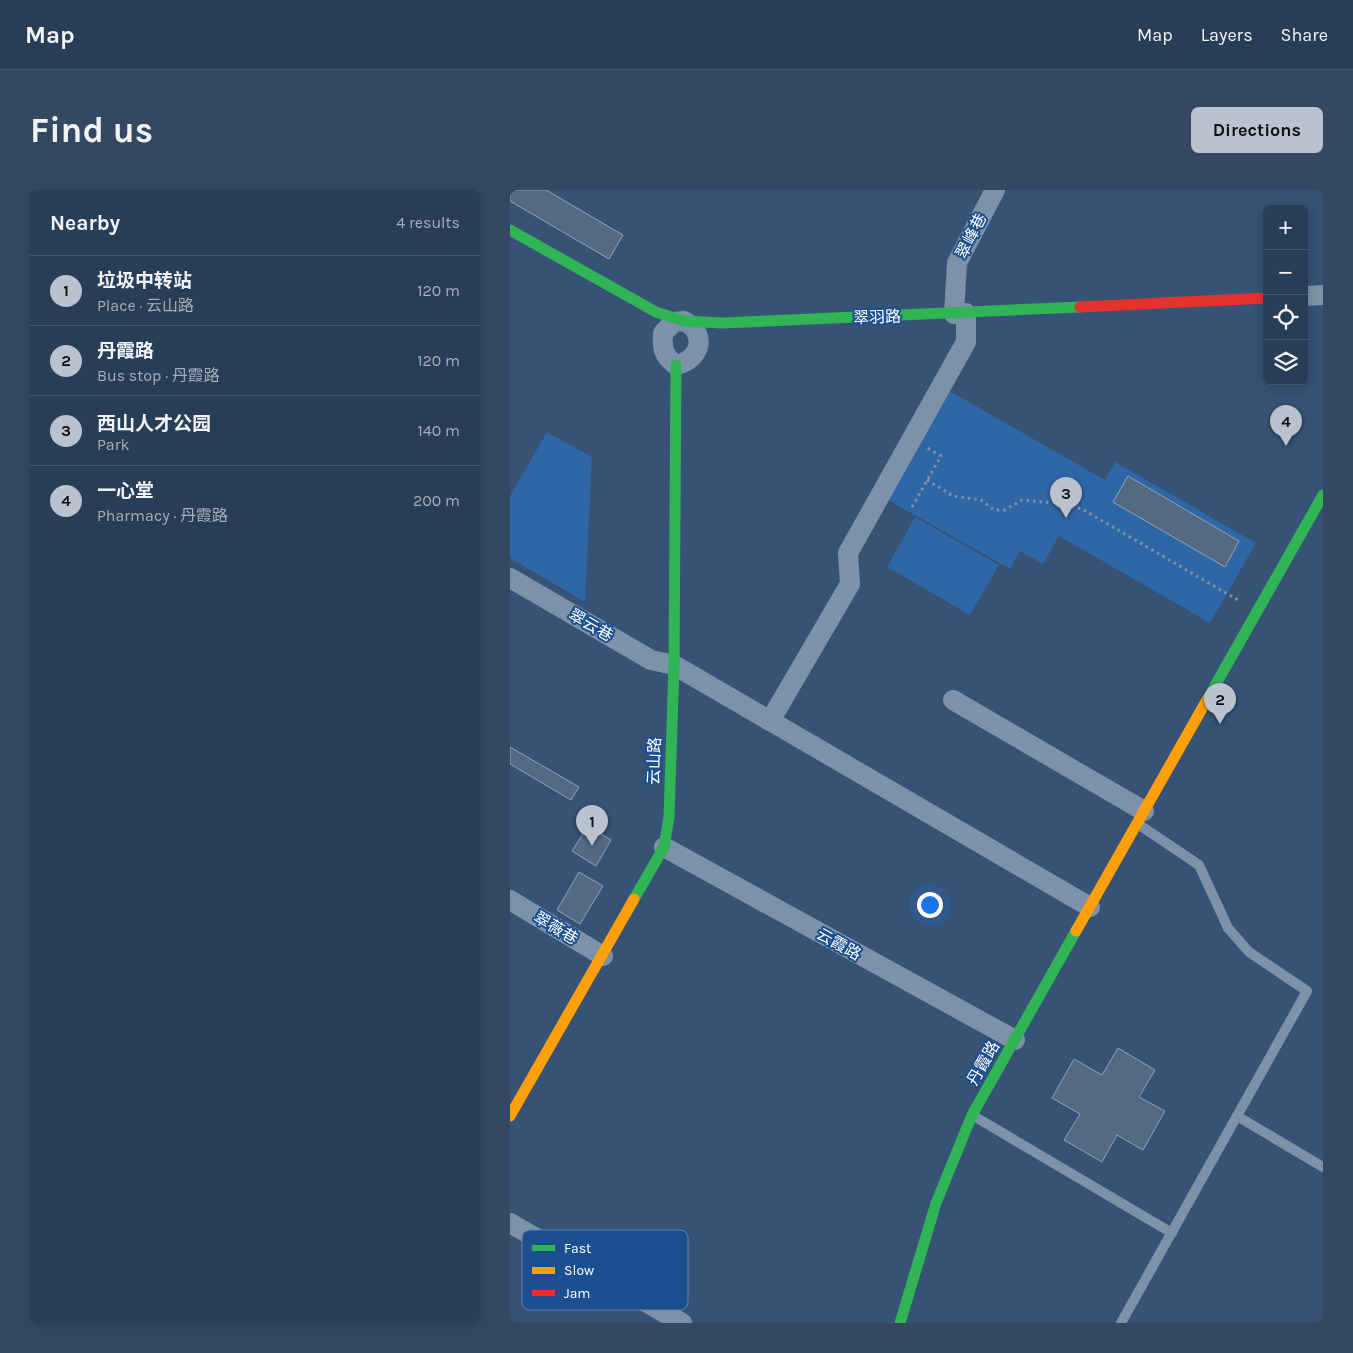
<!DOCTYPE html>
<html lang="en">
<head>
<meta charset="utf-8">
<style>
	body { margin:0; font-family:Karla,"Noto Sans SC",sans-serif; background:#344961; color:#f1f3f6 }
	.controls { position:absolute; right:15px; top:15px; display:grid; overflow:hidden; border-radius:8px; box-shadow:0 2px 12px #0003 }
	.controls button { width:45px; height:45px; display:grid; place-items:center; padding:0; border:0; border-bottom:1px solid #44576d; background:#283e57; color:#f1f3f6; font:25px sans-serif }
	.you { position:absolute; left:419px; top:714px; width:18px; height:18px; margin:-12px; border:4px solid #fff; border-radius:50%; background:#1a73e8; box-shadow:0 0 0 8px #1a73e833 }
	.badge { display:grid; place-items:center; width:32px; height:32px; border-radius:50%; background:#b9c2ce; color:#111; font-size:16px; font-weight:700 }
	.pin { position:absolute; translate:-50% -41px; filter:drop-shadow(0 1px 2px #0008) }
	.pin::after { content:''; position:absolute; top:26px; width:18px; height:15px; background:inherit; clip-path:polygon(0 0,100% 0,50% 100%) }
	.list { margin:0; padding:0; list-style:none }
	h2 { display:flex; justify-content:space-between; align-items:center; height:65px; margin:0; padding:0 20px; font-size:21px }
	h2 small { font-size:16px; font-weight:400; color:#a5aeba }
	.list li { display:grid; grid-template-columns:32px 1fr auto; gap:15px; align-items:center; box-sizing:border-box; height:70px; padding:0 20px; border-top:1px solid #44576d }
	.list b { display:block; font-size:19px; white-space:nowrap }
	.list p { margin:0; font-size:16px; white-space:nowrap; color:#a5aeba }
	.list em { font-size:16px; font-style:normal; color:#a5aeba }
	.icon { flex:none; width:28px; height:28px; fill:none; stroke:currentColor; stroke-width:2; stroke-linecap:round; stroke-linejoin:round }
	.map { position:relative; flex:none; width:813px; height:1133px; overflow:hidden; border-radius:8px }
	header { display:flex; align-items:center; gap:30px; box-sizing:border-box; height:70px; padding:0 25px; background:#283e57; border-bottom:1px solid #44576d }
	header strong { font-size:24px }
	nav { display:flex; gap:28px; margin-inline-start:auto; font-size:18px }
	.intro { display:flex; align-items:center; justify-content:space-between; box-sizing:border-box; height:120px; padding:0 30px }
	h1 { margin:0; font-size:35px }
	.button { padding:12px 22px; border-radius:8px; background:#b9c2ce; color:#111; font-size:18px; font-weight:700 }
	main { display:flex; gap:30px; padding:0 30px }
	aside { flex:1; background:#283e57; border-radius:8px; box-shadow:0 2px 12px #0003 }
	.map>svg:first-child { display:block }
	.green { fill:#2f66a5 }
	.building { fill:#526984; stroke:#92a2b6 }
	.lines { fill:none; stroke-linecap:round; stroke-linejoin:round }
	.path { stroke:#7d92a8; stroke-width:3; stroke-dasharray:2.5 4; stroke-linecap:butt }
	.lane { stroke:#7d92a8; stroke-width:10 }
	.street { stroke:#7d92a8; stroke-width:20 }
	.fast { stroke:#30b455; stroke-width:11 }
	.slow { stroke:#ff9f0a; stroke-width:11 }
	.jam { stroke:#e5322d; stroke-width:11 }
	.labels { text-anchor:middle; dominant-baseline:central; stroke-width:4; stroke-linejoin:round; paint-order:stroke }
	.street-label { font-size:16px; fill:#fff; stroke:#1b4f8f }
	.key { fill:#1b4f8f; stroke:#5f84b1; stroke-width:1 }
	.key-label { font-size:14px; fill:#fff }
</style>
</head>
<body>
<header>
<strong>Map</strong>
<nav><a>Map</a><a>Layers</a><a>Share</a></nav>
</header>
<div class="intro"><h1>Find us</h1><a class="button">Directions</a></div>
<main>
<aside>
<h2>Nearby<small>4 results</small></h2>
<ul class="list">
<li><span class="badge">1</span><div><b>垃圾中转站</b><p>Place · 云山路</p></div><em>120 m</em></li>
<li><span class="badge">2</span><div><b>丹霞路</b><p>Bus stop · 丹霞路</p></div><em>120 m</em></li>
<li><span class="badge">3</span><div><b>西山人才公园</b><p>Park</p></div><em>140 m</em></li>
<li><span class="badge">4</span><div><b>一心堂</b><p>Pharmacy · 丹霞路</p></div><em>200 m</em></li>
</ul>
</aside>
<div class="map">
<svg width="813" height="1133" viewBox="0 0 813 1133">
	<rect width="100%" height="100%" fill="#365274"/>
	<g class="green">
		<polygon points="440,201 595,290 605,272 746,353 700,433 549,346 533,374 510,361 500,379 378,310"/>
		<polygon points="37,242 82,267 75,412 0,368 0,306"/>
		<polygon points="405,327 489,375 460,425 377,377"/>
	</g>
	<g class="building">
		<polygon points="0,0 36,0 113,45 99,69 0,11"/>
		<polygon points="618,286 729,351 715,377 603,312"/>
		<polygon points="0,557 69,597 61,610 0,574"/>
		<polygon points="78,636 101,650 86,676 62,661"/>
		<polygon points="69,682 93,696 70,734 47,720"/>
		<polygon points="608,858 645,880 629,907 655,921 633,960 607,945 592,972 554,950 570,924 542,908 564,869 592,885"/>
	</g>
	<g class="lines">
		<g class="path">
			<polyline points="417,290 443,306 471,310 484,320 495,320 512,310 547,313 572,319 728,410"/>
			<polyline points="402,317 431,266 417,258"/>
		</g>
		<g class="lane">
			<polyline points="462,925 662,1043"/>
			<polyline points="727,926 813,977"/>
			<polyline points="611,1133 797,801 739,762 718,738 689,675 628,634"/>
		</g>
		<g class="street">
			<polyline points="794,106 813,105"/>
			<polyline points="444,124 447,73 485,0"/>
			<path d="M174 131C197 143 192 169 166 175 153 166 152 158 153 143L164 132Z"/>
			<polyline points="0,388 141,470 164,475 580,717"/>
			<polyline points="443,510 634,621"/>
			<polyline points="260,531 340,394 338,363 456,152 456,123"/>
			<polyline points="154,657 505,850"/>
			<polyline points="0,710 93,766"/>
			<polyline points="0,1033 172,1133"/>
		</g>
		<g class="fast">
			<polyline points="0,40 146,122 174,131 212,133 570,117"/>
			<polyline points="698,508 813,305"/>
			<polyline points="124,709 154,657 159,627 164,475 166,175"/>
			<polyline points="390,1133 426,1013 462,925 566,741"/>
		</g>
		<g class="slow">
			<polyline points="566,741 698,508"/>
			<polyline points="0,926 124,709"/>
		</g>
		<polyline class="jam" points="570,117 757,108"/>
	</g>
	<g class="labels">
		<g class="street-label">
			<text transform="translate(461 46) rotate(-63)">翠峰巷</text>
			<text transform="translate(367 127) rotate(-2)">翠羽路</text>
			<text transform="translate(81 435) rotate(30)">翠云巷</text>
			<text transform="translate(144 571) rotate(-88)">云山路</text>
			<text transform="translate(46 738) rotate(31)">翠薇巷</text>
			<text transform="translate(329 754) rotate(29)">云霞路</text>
			<text transform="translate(473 873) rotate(-60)">丹霞路</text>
		</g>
	</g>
	<rect x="12" y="1040" width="166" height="80" rx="8" class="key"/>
	<rect x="22" y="1055" width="23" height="6" fill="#30b455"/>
	<rect x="22" y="1077" width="23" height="7" fill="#ff9f0a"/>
	<rect x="22" y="1100" width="23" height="6" fill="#e5322d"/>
	<g class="key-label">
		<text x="54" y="1063">Fast</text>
		<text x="54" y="1085">Slow</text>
		<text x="54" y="1108">Jam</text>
	</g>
</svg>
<div class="controls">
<button>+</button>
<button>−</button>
<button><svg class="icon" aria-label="locate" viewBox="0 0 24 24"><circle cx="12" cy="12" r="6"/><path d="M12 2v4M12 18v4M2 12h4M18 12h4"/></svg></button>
<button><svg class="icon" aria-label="layers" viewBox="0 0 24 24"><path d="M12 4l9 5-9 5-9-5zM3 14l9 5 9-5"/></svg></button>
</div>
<div class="you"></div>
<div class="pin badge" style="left:82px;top:656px">1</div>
<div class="pin badge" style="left:710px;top:534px">2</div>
<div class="pin badge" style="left:556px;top:328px">3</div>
<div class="pin badge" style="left:776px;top:256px">4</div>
</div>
</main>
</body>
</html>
